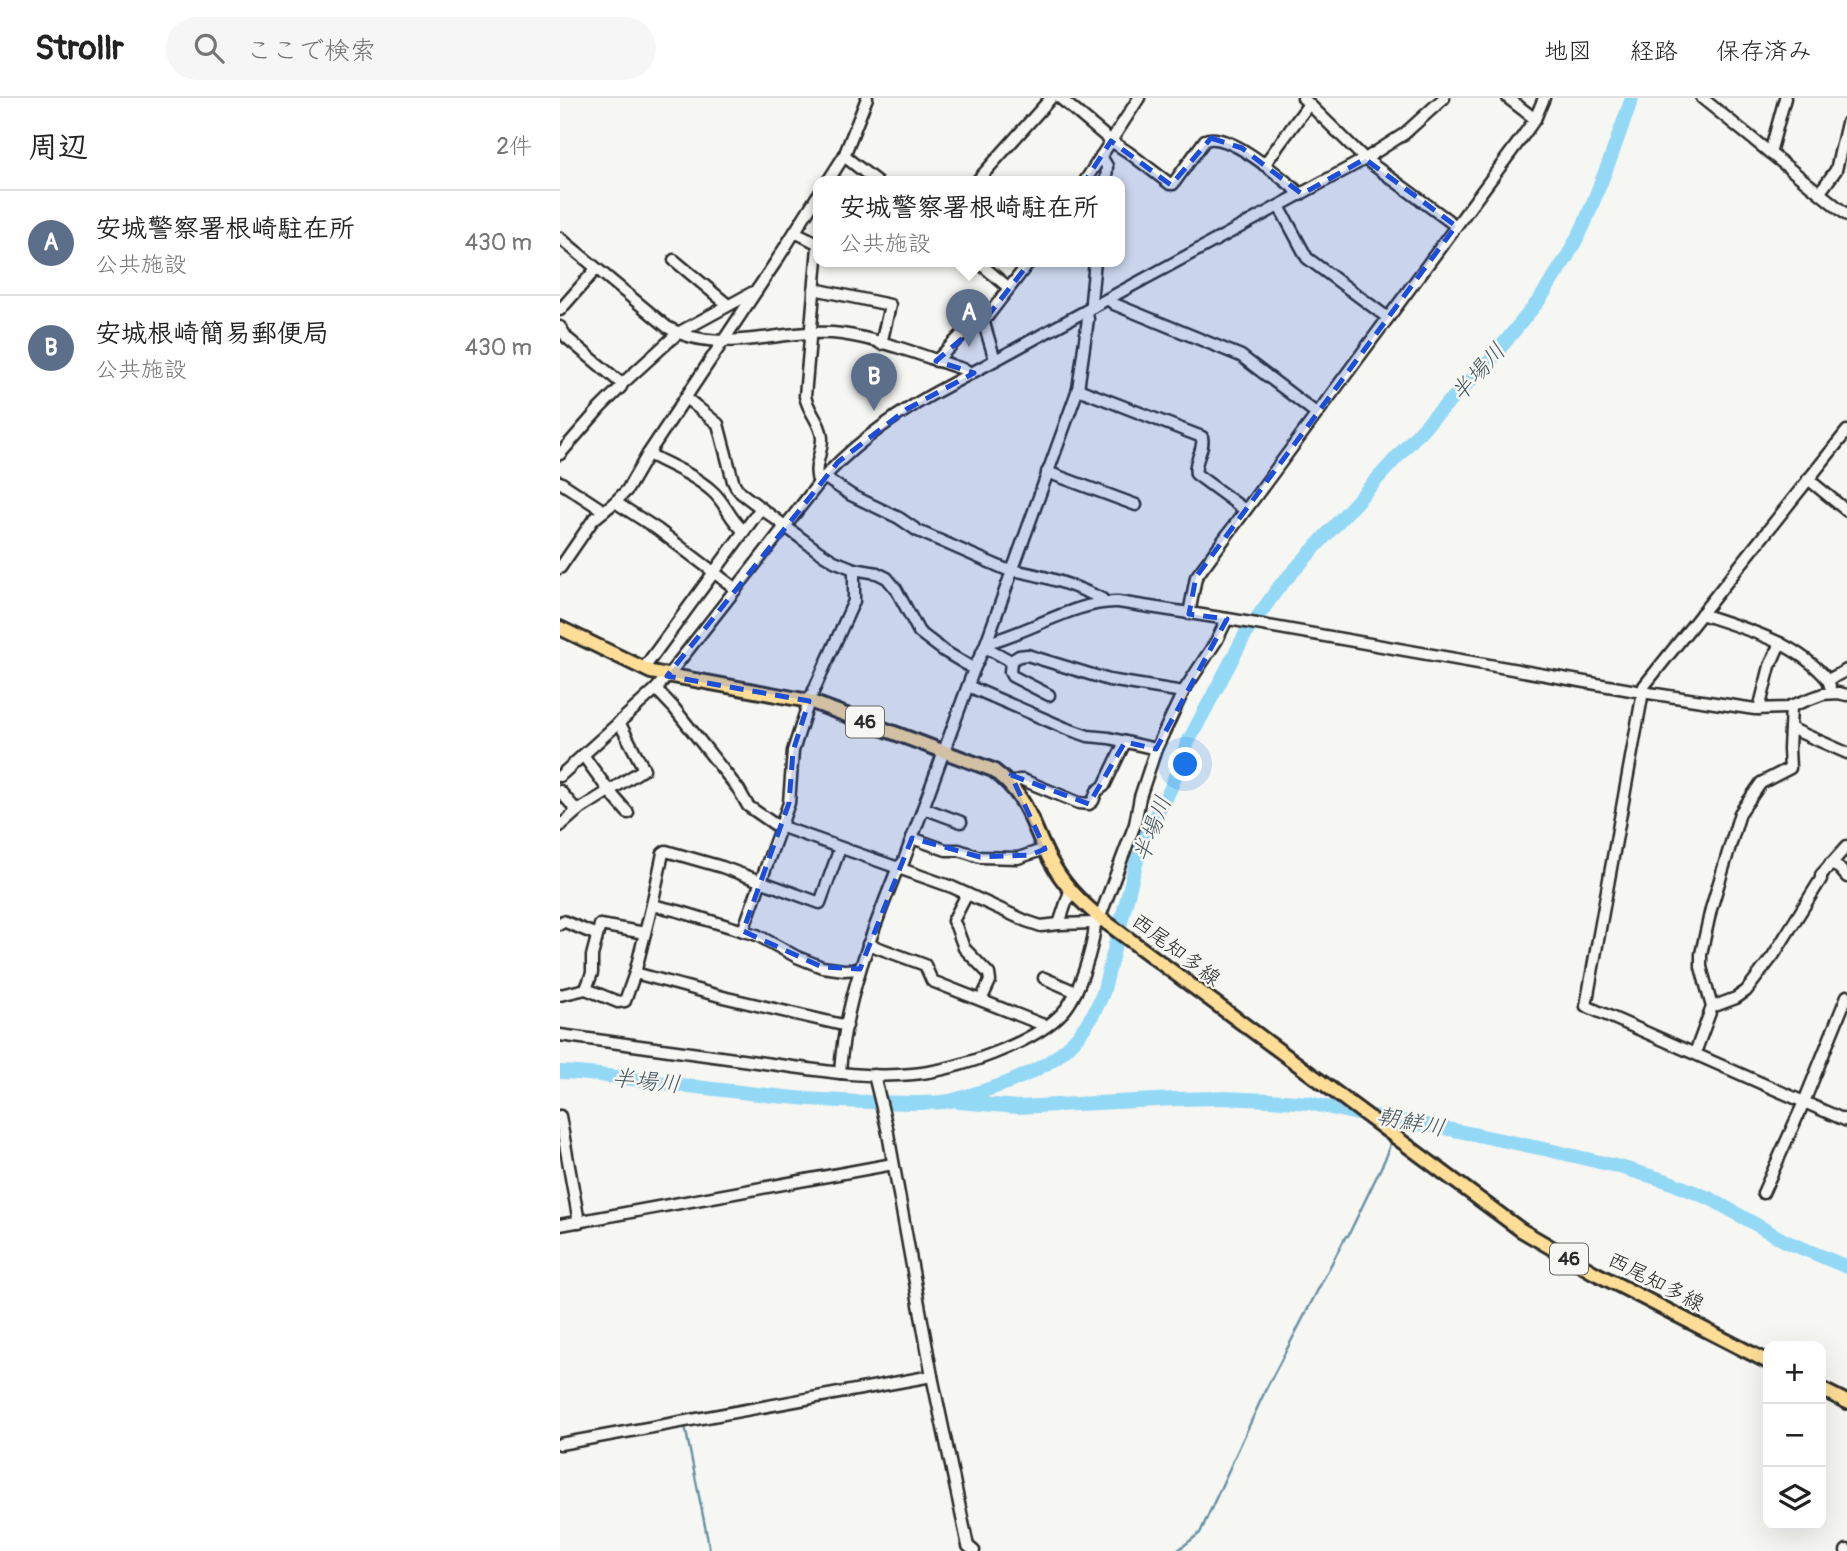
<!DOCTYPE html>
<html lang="ja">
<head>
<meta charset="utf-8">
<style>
	body { margin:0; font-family:Pangolin,"Klee One",sans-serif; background:#f6f6f6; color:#222 }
	.controls { position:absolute; right:21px; bottom:21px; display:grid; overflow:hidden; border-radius:14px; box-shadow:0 7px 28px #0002 }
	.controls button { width:63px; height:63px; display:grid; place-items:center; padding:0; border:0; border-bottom:2px solid #e0e0e0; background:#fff; color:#222; font:35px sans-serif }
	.you { position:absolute; left:626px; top:667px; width:24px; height:24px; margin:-18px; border:5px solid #fff; border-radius:50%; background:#1a73e8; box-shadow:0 0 0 10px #1a73e833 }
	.badge { display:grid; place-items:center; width:46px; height:46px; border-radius:50%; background:#1f6fb2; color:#fff; font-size:23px; font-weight:700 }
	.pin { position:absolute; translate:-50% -58px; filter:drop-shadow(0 2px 4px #0008) }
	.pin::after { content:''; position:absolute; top:37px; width:24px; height:21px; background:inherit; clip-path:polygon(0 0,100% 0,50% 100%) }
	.popup { position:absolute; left:253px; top:78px; width:312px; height:91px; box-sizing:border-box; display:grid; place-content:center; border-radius:14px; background:#fff; filter:drop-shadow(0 2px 5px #0005); font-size:23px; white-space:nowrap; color:#767676 }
	.popup b { font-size:26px; color:#222 }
	.popup::after { content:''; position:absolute; left:50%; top:100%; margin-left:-14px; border:14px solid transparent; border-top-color:#fff }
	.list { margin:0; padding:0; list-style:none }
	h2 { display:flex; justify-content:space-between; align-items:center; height:91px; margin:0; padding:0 28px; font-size:30px }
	h2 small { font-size:23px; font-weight:400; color:#767676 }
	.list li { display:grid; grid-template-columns:46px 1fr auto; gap:21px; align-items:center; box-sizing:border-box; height:105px; padding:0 28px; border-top:2px solid #e0e0e0 }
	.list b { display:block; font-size:26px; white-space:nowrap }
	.list p { margin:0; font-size:23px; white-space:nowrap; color:#767676 }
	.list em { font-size:23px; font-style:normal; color:#767676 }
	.icon { flex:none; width:38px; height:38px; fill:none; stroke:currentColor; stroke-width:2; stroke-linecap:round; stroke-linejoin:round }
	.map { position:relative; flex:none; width:1287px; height:1453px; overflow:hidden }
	header { display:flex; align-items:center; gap:42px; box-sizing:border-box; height:98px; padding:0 35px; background:#fff; border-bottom:2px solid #e0e0e0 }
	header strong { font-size:33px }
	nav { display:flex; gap:38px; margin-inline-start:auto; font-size:24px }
	.search { width:490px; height:63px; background:#f6f6f6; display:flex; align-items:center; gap:18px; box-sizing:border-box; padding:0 24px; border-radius:38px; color:#767676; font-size:26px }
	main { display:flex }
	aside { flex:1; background:#fff }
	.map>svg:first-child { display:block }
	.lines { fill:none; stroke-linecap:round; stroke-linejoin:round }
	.stream { stroke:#6993a4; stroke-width:2.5 }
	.river { stroke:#93d8f5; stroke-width:14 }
	.minor-casing { stroke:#2b2b2b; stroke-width:15 }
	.major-casing { stroke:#2b2b2b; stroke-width:18 }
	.minor { stroke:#f6f6f2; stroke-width:10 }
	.major { stroke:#fedd96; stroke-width:12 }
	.marked { fill:#1d4ed8; fill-opacity:0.2; stroke:#1d4ed8; stroke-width:5; stroke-dasharray:14 9; stroke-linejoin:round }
	.labels { text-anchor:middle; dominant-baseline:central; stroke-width:5; stroke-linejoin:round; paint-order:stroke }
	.shield { fill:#f6f6f2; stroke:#686867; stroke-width:2 }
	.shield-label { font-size:19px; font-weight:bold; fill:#2b2b2b }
	.street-label { font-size:21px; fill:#2b2b2b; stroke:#f6f6f2 }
	.water-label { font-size:23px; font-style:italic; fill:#45565e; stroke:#f6f6f2 }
</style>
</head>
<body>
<header>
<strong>Strollr</strong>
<div class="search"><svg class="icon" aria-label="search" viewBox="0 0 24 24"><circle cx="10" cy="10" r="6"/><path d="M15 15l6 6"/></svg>ここで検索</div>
<nav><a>地図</a><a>経路</a><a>保存済み</a></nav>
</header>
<main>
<aside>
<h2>周辺<small>2件</small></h2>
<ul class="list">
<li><span class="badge" style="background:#5c6f8a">A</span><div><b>安城警察署根崎駐在所</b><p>公共施設</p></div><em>430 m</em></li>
<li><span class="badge" style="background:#5c6f8a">B</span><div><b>安城根崎簡易郵便局</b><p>公共施設</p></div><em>430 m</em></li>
</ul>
</aside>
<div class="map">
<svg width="1287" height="1453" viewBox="0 0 1287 1453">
	<rect width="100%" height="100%" fill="#f6f6f2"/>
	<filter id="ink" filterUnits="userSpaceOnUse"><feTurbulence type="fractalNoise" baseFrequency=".0143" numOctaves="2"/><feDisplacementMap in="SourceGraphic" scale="14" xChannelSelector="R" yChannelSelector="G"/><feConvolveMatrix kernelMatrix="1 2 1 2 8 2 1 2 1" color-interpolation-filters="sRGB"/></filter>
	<g filter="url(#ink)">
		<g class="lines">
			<g class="stream">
				<polyline points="834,1032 837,1022"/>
				<polyline points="122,1328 125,1328 150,1453"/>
				<polyline points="617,1453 640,1435 705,1293 786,1138 788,1138 827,1057 831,1041"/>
			</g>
			<g class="river">
				<path d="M0 974C32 975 63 980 95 984 167 992 239 1003 311 1004 337 1004 365 1007 390 1003 402 1000 414 996 426 992 483 974 520 952 543 895L575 769 587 732 610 692 627 646 686 535 719 489 867 326 929 264 980 201 1007 159 1024 127 1051 59 1072 0"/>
				<polyline points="399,1004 458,1009 616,1001 661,1000 710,1002 749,1005 793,1015 884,1030 989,1052 1060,1069 1107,1083 1151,1101 1225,1143 1287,1169"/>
			</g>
			<defs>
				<g id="minor">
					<path d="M500 0 551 43 568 54 610 86H613L645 42C668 33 718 77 735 91L740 97"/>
					<polyline points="743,0 805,61 896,128"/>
					<polyline points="948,0 975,21"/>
					<polyline points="1142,0 1287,117"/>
					<polyline points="1210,55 1225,0"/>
					<polyline points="284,58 316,83"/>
					<polyline points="541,58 547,68 546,83"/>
					<polyline points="704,67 749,6"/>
					<polyline points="268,83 284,58 307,0"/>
					<polyline points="417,83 491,0"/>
					<polyline points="525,83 579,0"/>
					<polyline points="1260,94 1276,72 1287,25"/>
					<polyline points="719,108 747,160 828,220"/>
					<path d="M235 134 257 145 258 149 245 298C248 314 261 324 262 340 262 357 252 370 259 385"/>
					<path d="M0 140 107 229C160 260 225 228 282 236 324 242 365 259 406 272L410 276"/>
					<polyline points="114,162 168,207"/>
					<polyline points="417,163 449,190"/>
					<polyline points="254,191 330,207 321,246"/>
					<polyline points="548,201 554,206 681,258 756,315"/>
					<polyline points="533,209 531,203 535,163"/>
					<polyline points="0,212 36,171"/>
					<polyline points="423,222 435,262"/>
					<polyline points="0,229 7,240 62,286"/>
					<polyline points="376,263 411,227 427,219 470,163"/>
					<path d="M518 291 642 339C645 351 633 364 636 376L685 412"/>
					<polyline points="126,300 158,326 173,383 176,389 181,395 258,453 274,463 294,471 317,475 327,480 336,491 359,534 384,553 414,571"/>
					<polyline points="1287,333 1084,588 1026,908 1287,1023"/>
					<polyline points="0,356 40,310 61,289 62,286 118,235 197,192"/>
					<path d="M88 356C110 367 134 377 152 393 166 405 169 421 184 433"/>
					<polyline points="487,374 576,407"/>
					<path d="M264 379 291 397 339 420 358 433 445 471C478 476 512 486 542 501L544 504"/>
					<polyline points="1248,381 1287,413"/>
					<polyline points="0,384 44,413"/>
					<polyline points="55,404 97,431 176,491"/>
					<polyline points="0,470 33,422 55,404 67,392 88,356 217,162 258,97"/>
					<polyline points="629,516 636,479 639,475 960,42 975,21 984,0"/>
					<path d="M1141 516C1186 531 1236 544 1268 582"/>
					<path d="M425 548 430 544C469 534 519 502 558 504L674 522 1082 594 1195 611 1226 610 1263 596 1278 595 1287 597"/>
					<polyline points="425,548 427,550 451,563 459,558 467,557 549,582 623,594"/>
					<polyline points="451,563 450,574 452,578 489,597"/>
					<polyline points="84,570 201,410"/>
					<polyline points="408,588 505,630 528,638 549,640 596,651"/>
					<polyline points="1270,588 1268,582 1287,572"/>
					<polyline points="96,591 114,610 179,692 188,708 214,726 392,789 466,823 481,828 499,826 535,825"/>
					<polyline points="1199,611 1210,568 1220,545"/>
					<polyline points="1230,630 1287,655"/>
					<polyline points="23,657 49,693 68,715"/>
					<path d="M0 678 96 591 117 566 259 385C291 348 329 321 371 297L805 61 844 36 884 0"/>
					<polyline points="451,688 458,682 463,682 519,705 529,706 533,703 537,693 544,688 565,644"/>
					<polyline points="0,693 17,713"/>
					<polyline points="363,710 401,724"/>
					<polyline points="0,728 17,713 84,671 59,624"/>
					<polyline points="352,740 386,752 399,752 420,759 458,760 485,751"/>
					<polyline points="1270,766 1279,770 1287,779"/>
					<polyline points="407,796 393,823 396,828 404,850 429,876 430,883 421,902"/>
					<polyline points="92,807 103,755 106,753 162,769 260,805 280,750"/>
					<polyline points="0,826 3,823 37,837"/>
					<polyline points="499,826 510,793"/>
					<polyline points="183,833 229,705 233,653 249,603 294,503 294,471"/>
					<polyline points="308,846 365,867 372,883 486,928"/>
					<polyline points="75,875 167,900 287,928"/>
					<polyline points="484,880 516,894"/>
					<polyline points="26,891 32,875 32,858 40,827 85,835"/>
					<polyline points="0,897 26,891 58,904 65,903 75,875 92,807 118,813 197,837 237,859 262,869 284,872 300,871"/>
					<polyline points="1152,909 1176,900 1186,893 1213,858 1261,781 1261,777 1287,748"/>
					<path d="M0 937C70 946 140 956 211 966 257 972 306 981 353 976 396 972 474 946 503 914 519 897 534 848 535 825L538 824 575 726 580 699 596 651 623 594 657 542 667 521"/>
					<polyline points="1135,955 1152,909 1141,869 1141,856 1151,811 1180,715 1201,685 1230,670 1229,651 1231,608"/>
					<path d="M280 975C284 904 312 834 338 769L343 765 414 571 425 548 518 291 528 221 526 213"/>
					<polyline points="314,977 327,1030 372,1278 408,1448 414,1453"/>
					<polyline points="0,1018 19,1124"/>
					<polyline points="1203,1095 1244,1004 1287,898"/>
					<polyline points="0,1127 333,1066"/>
					<polyline points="0,1346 372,1278"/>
					<polyline points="1286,1453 1287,1452"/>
				</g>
				<g id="major">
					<path d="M0 530 91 574 249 603 433 672C469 699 471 726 490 762 503 786 519 802 539 819L961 1132 1033 1174 1208 1264"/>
					<polyline points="1261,1291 1287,1304"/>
				</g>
			</defs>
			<use href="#minor" class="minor-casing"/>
			<use href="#major" class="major-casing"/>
			<use href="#minor" class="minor"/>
			<use href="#major" class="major"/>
		</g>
	</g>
	<path class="marked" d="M651 40 682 50 742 96 805 61 896 128 636 479 629 516 667 521 596 651 565 644 529 706 451 677 485 751 470 757 420 759 352 740 300 871 262 869 183 833 229 705 233 653 249 603 107 578 278 364 347 311 414 275 376 263 427 219 487 142 551 43 611 87Z"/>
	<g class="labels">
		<g class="shield">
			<rect x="286" y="608.5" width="38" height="31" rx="5"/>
			<rect x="990" y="1145.5" width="38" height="31" rx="5"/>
		</g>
		<g class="shield-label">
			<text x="305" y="624">46</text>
			<text x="1009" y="1161">46</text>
		</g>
		<g class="street-label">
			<text transform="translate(616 852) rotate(37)">西尾知多線</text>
			<text transform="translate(1096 1184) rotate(27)">西尾知多線</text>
		</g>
		<g class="water-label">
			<text transform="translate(918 274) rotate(-48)">半場川</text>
			<text transform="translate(592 731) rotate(-69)">半場川</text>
			<text transform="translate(86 983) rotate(6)">半場川</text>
			<text transform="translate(851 1024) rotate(11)">朝鮮川</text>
		</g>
	</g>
</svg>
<div class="controls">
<button>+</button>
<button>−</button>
<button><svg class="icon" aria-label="layers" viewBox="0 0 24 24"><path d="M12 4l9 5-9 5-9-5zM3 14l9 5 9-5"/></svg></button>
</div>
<div class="you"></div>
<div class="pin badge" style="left:409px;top:249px;background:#5c6f8a">A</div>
<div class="popup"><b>安城警察署根崎駐在所</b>公共施設</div>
<div class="pin badge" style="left:314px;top:313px;background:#5c6f8a">B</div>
</div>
</main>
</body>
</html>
